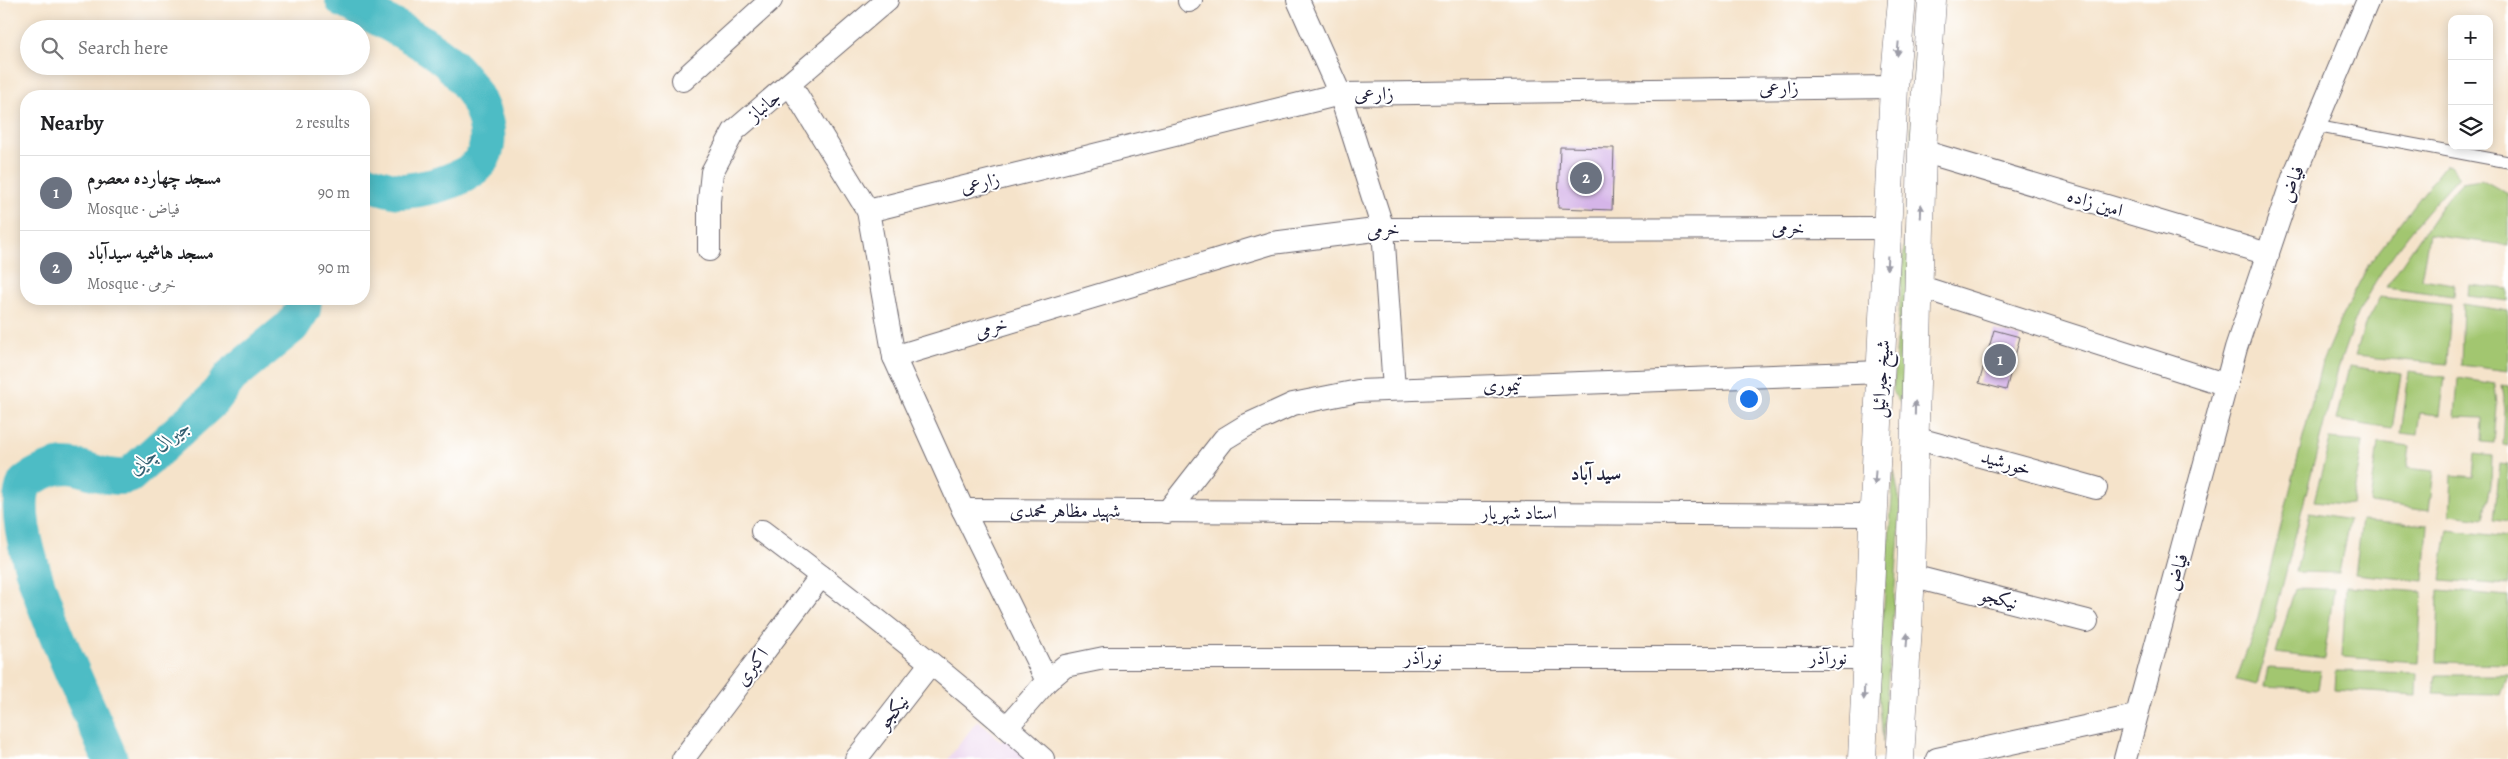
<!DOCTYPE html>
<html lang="en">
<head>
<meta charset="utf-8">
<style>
	body { margin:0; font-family:Alegreya,Amiri,serif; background:#f6f6f6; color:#202124 }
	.controls { position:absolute; right:15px; top:15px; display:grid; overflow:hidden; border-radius:10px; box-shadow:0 2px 12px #0003 }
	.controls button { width:45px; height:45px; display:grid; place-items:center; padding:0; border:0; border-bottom:1px solid #e0e0e0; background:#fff; color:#202124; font:25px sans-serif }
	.you { position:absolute; left:1748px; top:398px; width:18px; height:18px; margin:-12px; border:4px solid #fff; border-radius:50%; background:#1a73e8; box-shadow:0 0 0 8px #1a73e833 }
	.badge { display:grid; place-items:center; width:32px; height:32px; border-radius:50%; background:#d1495b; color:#fff; font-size:16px; font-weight:700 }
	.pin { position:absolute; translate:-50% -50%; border:2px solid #fff; box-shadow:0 1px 5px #0006 }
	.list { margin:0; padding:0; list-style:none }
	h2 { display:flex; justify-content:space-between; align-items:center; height:65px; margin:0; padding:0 20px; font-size:21px }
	h2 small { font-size:16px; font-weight:400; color:#757577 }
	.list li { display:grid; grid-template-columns:32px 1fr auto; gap:15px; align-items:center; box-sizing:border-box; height:75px; padding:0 20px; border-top:1px solid #e0e0e0 }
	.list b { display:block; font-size:19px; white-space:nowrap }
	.list p { margin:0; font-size:16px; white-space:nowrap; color:#757577 }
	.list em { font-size:16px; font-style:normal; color:#757577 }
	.icon { flex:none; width:28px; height:28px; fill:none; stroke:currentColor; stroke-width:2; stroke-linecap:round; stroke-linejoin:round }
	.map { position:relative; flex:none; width:2508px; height:759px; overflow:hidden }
	.search { position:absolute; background:#fff; box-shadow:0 2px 12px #0003; left:20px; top:20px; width:350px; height:55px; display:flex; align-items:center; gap:12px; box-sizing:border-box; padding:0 18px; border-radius:28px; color:#757577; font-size:19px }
	.panel { position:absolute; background:#fff; box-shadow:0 2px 12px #0003; left:20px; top:90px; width:350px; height:215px; border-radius:20px }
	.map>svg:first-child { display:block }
	.built { fill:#ead1ec }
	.green { fill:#a2c66f; stroke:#627455 }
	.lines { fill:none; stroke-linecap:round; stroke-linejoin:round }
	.river { stroke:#4ebcc5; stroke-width:36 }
	.building { fill:#d5b5e8 }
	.lane-casing { stroke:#6c666d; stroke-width:13 }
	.street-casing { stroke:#6c666d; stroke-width:24 }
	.secondary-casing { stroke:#6c666d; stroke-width:29 }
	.lane { stroke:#fff; stroke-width:11 }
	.street { stroke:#fff; stroke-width:22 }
	.secondary { stroke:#fff; stroke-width:28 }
	.oneway { fill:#9c9ca7 }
	.labels { text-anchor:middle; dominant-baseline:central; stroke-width:4; stroke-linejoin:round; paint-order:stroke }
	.street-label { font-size:19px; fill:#22223b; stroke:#fff }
	.water-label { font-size:20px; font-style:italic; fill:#346072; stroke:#fff }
	.neighbourhood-label { font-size:20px; font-weight:bold; fill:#22223b; stroke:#fff }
</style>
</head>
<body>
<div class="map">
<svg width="2508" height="759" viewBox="0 0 2508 759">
	<rect width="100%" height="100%" fill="#fff"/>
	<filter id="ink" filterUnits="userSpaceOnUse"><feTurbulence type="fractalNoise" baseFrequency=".02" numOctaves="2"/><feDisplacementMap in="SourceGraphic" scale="10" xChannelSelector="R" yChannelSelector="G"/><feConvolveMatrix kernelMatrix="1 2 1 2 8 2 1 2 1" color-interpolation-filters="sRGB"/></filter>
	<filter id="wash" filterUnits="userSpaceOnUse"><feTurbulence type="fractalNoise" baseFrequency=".0096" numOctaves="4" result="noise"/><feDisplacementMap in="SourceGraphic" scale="20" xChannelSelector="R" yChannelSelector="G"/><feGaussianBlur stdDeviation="1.12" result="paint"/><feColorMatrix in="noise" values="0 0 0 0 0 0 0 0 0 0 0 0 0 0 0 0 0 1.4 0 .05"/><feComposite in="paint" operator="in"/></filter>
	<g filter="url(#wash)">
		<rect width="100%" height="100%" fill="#f5e3ca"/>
		<polygon class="built" points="978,720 1001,742 1008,735 1033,759 948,759"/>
		<g class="green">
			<polygon points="1918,0 1920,0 1905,409 1893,393 1909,180"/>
			<path d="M2445 165 2451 166 2459 176C2425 213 2390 253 2366 298 2354 320 2346 345 2338 369L2257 685 2236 680 2255 629 2322 362 2342 316 2369 264Z"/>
			<polygon points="2481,179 2508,194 2508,245 2429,235 2421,279 2454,284 2453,296 2386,287 2447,198 2462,182"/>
			<polygon points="2469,285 2508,289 2508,301 2468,296"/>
			<polygon points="2380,297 2451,305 2447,364 2355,356 2366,322"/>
			<polygon points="2463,304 2508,311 2508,371 2461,365"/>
			<polygon points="2349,366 2401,374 2392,429 2336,420"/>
			<polygon points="2409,372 2445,377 2440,415 2420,413 2417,435 2401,433"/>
			<polygon points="2458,378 2495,384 2497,406 2494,443 2482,442 2483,418 2455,417"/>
			<polygon points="2501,385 2508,386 2508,446 2503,445 2505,408"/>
			<polygon points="2330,439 2363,442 2352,505 2314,501"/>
			<polygon points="2378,443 2410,447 2407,468 2434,471 2429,511 2370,503"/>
			<polygon points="2475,454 2492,456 2491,484 2484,519 2450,515 2452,475 2473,477"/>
			<polygon points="2500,464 2508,465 2508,522 2494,520"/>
			<polygon points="1894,471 1901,508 1883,742 1878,684"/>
			<polygon points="2309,513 2349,520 2339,573 2296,572"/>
			<polygon points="2362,520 2428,525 2424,581 2355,574"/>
			<polygon points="2448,530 2508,537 2508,585 2440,580"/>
			<polygon points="2346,586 2422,592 2418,662 2342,657"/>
			<polygon points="2295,588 2334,589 2324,659 2276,653"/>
			<polygon points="2439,590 2508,596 2508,664 2437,662"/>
			<polygon points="2268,668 2321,671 2318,689 2264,686"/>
			<polygon points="2336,671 2417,673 2416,695 2335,690"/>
			<polygon points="2436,675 2508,675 2501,695 2433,694"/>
		</g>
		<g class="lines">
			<g class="river">
				<path d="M343 0C379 19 439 46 463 78 481 100 501 144 475 167 465 177 448 182 434 186 423 188 412 191 400 191 388 190 376 185 364 181"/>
				<path d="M110 759C89 705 0 533 25 483 31 477 41 473 48 470 80 457 96 482 129 476L213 400 231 376 292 326 303 309 304 299"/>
			</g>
		</g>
		<g id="blocks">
			<g class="building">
				<polygon points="1560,147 1614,148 1612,210 1558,208"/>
				<polygon points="1994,330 2020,337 2006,390 1979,383"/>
			</g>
		</g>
	</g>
	<g filter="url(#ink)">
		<use href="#blocks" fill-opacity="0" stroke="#6c666d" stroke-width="1"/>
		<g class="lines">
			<defs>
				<polyline id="lane" points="2315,126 2508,162"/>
				<g id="street">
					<polyline points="1298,0 1340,94 1383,229 1394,389"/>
					<polyline points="1189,1 1191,0"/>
					<polyline points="683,80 771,0"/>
					<polyline points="790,84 868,211 894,357 963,510 1047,681"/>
					<polyline points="1922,151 2268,254"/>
					<polyline points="868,211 1340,94 1894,87"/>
					<polyline points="709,250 709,201 712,172 734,131 887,0"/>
					<polyline points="1918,286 2227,385"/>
					<polyline points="894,357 1272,243 1383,229 1889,228"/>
					<polyline points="1915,438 2096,488"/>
					<polyline points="963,510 1872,515"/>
					<polyline points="1167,512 1224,439 1247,425 1293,404 1358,391 1882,372"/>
					<path d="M762 531C858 603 954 679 1043 759"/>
					<polyline points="1911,576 2087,621"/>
					<polyline points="1007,727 1047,681 1065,666 1104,658 1866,658"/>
					<polyline points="683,759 821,576"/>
					<polyline points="856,759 930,664"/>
					<polyline points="1937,759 2135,716"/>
					<polyline points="2125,759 2236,348 2293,178 2368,0"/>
				</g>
				<g id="secondary">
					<polyline points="1862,759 1894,87 1902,0"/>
					<polyline points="1900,759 1911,576 1922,151 1932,0"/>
				</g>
			</defs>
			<use href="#lane" class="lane-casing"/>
			<use href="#street" class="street-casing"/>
			<use href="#secondary" class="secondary-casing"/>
			<use href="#lane" class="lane"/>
			<use href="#street" class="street"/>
			<use href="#secondary" class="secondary"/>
		</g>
		<defs><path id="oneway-solid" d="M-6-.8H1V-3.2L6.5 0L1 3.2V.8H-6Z" transform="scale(1.25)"/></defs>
		<g class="oneway">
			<use href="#oneway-solid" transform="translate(1898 49) rotate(95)"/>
			<use href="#oneway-solid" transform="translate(1921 211) rotate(-88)"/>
			<use href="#oneway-solid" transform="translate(1887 263) rotate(93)"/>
			<use href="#oneway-solid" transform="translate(1915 408) rotate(-89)"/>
			<use href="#oneway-solid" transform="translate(1875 478) rotate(94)"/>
			<use href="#oneway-solid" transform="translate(1907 640) rotate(-86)"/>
			<use href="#oneway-solid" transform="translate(1864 693) rotate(92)"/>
		</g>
	</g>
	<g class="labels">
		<g class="street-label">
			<text transform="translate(1779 88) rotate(-1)">زارعی</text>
			<text transform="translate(1374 94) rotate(-1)">زارعی</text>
			<text transform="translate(764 106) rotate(-40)">جانباز</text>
			<text transform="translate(980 183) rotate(-14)">زارعی</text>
			<text transform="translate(2292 184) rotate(-70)">فیاض</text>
			<text transform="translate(2095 203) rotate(17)">امین زاده</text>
			<text x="1788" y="228">خرمی</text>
			<text transform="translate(1383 230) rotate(-4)">خرمی</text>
			<text transform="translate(991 328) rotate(-17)">خرمی</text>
			<text transform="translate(1881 379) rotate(-86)">شیخ جبرائیل</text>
			<text transform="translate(1502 385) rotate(-2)">تیموری</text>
			<text transform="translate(2006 463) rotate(16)">خورشید</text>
			<text x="1065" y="511">شهید مظاهر محمدی</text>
			<text x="1519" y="513">استاد شهریار</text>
			<text transform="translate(2177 572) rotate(-74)">فیاض</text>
			<text transform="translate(1999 599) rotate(14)">نیکجو</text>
			<text x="1423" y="658">نورآذر</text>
			<text x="1828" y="658">نورآذر</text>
			<text transform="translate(752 667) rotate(-53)">اکبری</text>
			<text transform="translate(893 712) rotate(-52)">نیکجو</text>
		</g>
		<g class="water-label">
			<text transform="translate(159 447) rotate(-40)">جیرال چایی</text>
		</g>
		<g class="neighbourhood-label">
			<text x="1596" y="473">سید آباد</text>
		</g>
	</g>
</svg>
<div class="controls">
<button>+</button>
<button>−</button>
<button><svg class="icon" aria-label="layers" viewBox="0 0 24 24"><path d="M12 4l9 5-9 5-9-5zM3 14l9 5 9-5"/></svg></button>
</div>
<div class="you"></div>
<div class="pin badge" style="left:2000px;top:360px;background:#6b7280">1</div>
<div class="pin badge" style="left:1586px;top:178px;background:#6b7280">2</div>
<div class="search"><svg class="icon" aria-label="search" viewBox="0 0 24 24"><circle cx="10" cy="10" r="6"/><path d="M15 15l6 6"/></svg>Search here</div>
<section class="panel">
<h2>Nearby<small>2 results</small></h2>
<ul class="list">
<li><span class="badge" style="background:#6b7280">1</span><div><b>مسجد چهارده معصوم</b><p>Mosque · فیاض</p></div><em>90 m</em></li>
<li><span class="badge" style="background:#6b7280">2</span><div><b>مسجد هاشمیه سیدآباد</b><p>Mosque · خرمی</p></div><em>90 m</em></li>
</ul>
</section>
</div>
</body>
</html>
